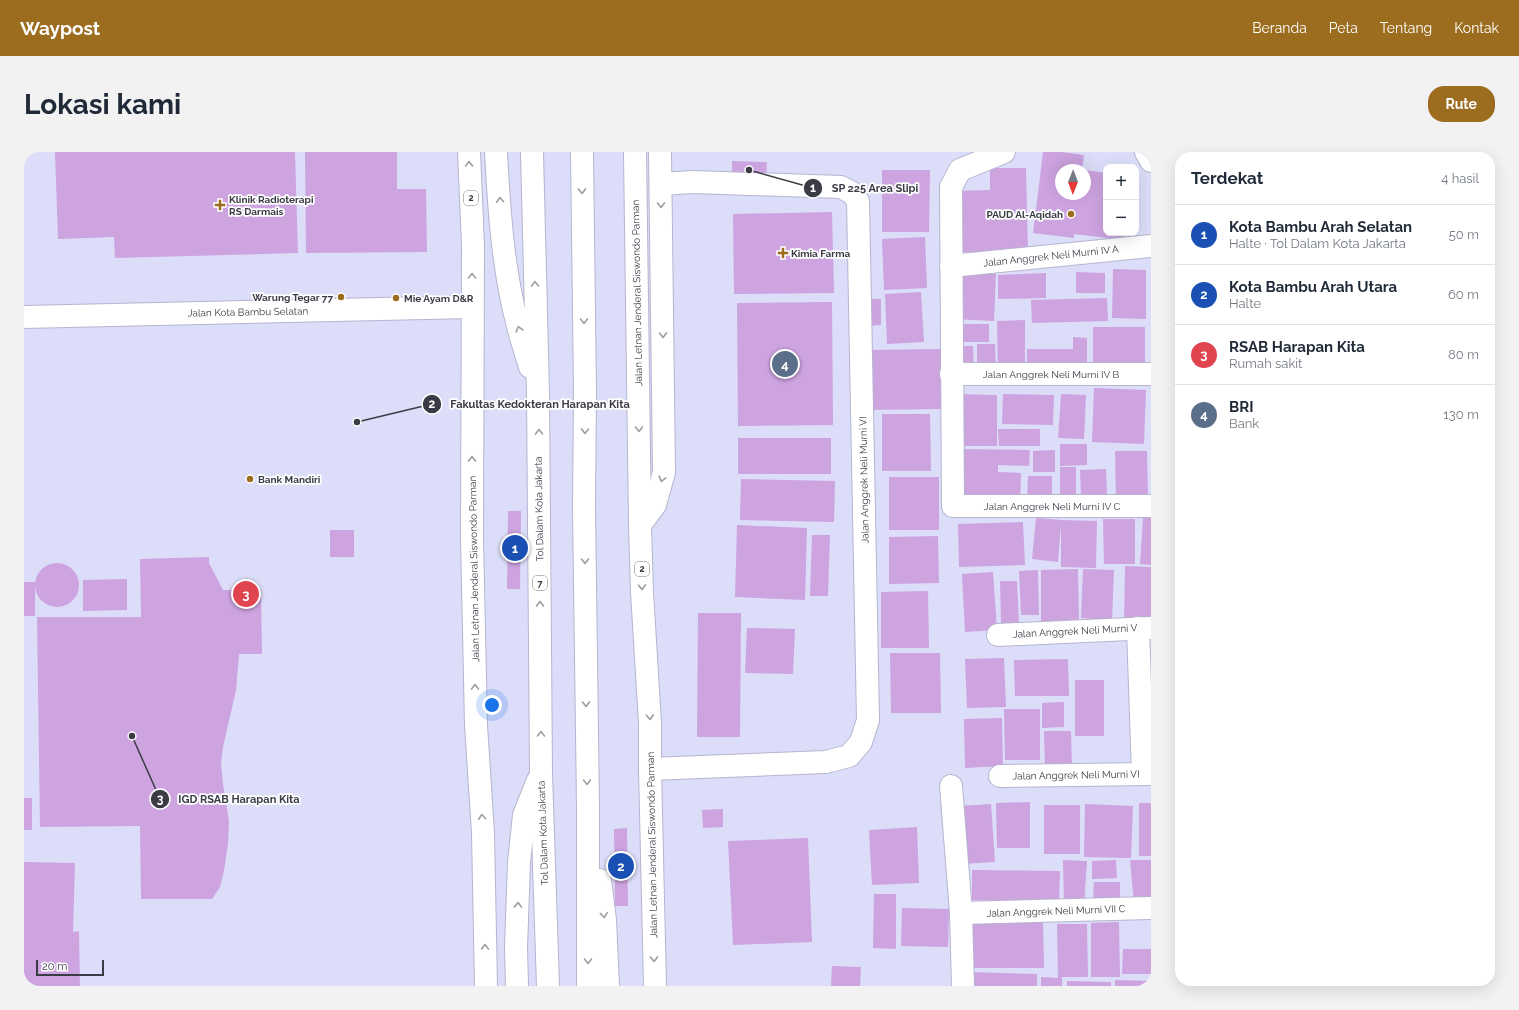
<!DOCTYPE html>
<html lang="id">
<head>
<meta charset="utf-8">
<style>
	body { margin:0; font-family:Raleway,sans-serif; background:#f2f2f3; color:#1f2937 }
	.controls { position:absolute; right:12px; top:12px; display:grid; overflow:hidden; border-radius:8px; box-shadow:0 4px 16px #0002 }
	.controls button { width:36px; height:36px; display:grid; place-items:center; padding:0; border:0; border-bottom:1px solid #e0e1e3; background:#fff; color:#1f2937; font:20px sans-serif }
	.compass { position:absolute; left:1031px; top:12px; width:36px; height:36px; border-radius:50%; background:#fff; box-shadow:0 4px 16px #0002; rotate:181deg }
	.scale { position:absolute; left:12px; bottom:10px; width:68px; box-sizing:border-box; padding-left:4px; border:2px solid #3b3b46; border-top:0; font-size:11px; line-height:14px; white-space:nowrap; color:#3b3b46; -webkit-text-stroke:3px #fff; paint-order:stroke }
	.you { position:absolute; left:468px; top:553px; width:14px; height:14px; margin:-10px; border:3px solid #fff; border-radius:50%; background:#1a73e8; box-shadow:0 0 0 6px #1a73e833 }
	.badge { display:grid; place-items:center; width:26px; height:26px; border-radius:50%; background:#9c6c1f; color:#fff; font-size:13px; font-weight:700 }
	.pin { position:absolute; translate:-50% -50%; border:2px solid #fff; box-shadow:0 1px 4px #0006 }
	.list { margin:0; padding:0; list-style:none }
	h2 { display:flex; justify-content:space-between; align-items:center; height:52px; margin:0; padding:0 16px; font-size:17px }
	h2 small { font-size:13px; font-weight:400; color:#747a83 }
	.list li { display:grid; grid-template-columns:26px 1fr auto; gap:12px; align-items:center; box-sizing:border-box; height:60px; padding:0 16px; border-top:1px solid #e0e1e3 }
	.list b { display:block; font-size:15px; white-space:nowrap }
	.list p { margin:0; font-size:13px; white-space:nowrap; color:#747a83 }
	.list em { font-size:13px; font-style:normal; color:#747a83 }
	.map { position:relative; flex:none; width:1127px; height:834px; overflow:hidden; border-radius:16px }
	header { display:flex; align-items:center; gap:24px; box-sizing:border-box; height:56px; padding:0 20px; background:#9c6c1f; color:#fff }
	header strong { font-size:19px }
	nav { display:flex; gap:22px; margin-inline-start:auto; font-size:14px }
	.intro { display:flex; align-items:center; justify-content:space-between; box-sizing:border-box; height:96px; padding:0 24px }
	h1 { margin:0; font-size:28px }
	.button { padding:10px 18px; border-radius:16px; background:#9c6c1f; color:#fff; font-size:14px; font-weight:700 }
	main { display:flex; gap:24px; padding:0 24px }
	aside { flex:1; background:#fff; border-radius:16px; box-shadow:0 4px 16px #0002 }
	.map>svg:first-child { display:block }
	.building { fill:#cda3e0 }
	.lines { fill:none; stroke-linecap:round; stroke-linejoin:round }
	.street-casing { stroke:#b5b5d0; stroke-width:24 }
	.highway-casing { stroke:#b5b5d0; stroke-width:24 }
	.street { stroke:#fff; stroke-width:22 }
	.highway { stroke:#fff; stroke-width:22 }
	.oneway { stroke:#9d9da2 }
	.poi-dot { fill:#9c6c1f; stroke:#fff; stroke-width:1.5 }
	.labels { text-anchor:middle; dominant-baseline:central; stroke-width:3.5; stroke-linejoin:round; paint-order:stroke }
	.shield { fill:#fff; stroke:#76767e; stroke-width:1 }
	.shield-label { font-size:9px; font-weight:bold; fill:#3b3b46 }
	.poi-label { font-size:10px; font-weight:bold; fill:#3b3b46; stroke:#fff; text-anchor:start }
	.street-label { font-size:10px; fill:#3b3b46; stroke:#fff }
	.leader { fill:none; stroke:#3b3b46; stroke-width:1.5 }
	.callout-dot { fill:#3b3b46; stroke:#fff; stroke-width:1.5 }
	.mark-label { font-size:12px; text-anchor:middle; font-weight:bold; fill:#fff }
	.callout-label { font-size:11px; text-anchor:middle; font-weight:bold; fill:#3b3b46; stroke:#fff; stroke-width:3.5; stroke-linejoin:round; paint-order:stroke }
</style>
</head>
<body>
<header>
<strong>Waypost</strong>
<nav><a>Beranda</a><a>Peta</a><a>Tentang</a><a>Kontak</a></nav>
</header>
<div class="intro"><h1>Lokasi kami</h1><a class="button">Rute</a></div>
<main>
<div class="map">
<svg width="1127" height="834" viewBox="0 0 1127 834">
	<rect width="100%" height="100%" fill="#dcddf8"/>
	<g class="building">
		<polygon points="31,0 271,0 274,101 91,106 90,85 34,87"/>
		<polygon points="281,0 373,0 373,37 402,37 403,100 282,101"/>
		<polygon points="1019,0 1038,0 1060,3 1058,18 1037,18 1037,42 1061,42 1061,18 1082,21 1082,81 1101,81 1100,88 1050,82 1050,86 1009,81"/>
		<polygon points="708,9 743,10 742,28 708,27"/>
		<polygon points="966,16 1002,16 1004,100 931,100 929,39 966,38"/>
		<polygon points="858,18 906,18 905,80 858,80"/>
		<polygon points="808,60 810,141 710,142 709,62"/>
		<polygon points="901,85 903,136 860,138 858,87"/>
		<polygon points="1089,117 1122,118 1122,167 1088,166"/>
		<polygon points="1052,120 1081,121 1081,141 1052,141"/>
		<polygon points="930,121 972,122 970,169 929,167"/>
		<polygon points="1022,121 1022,146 974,147 974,123"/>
		<polygon points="897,140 900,190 863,192 861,142"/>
		<polygon points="1083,146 1084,169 1008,171 1007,148"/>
		<polygon points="844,147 857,147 857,173 845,174"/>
		<polygon points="808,150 809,273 714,274 713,151"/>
		<polygon points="1001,168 1001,222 974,222 973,169"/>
		<polygon points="932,172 965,172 965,190 933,190"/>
		<rect x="1069" y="175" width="52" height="46"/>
		<polygon points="1049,185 1063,186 1063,219 1003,219 1003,197 1049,197"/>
		<polygon points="953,192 971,192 972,220 953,221"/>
		<polygon points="932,194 949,194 950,221 933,222"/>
		<polygon points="920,197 920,257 841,258 840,198"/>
		<polygon points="1070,236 1122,238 1120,292 1068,290"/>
		<polygon points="931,242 973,243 973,294 930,294"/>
		<polygon points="979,242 1030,243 1029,273 978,272"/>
		<polygon points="1037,242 1062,243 1060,287 1034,286"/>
		<polygon points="858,262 906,262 907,319 858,319"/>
		<polygon points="974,277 1016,277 1016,294 975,294"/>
		<rect x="714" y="286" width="93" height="36"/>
		<polygon points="1036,292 1063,292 1063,313 1036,314"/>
		<polygon points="932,297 1006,298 1005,314 974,313 974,331 974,320 997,321 996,354 973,353 974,342 931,342"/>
		<polygon points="1031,298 1031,320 1009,320 1009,299"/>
		<polygon points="1091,299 1123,299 1124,349 1092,350"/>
		<rect x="1036" y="315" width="16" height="27"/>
		<polygon points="1082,317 1083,343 1057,343 1056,318"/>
		<polygon points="1004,324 1028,324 1028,352 1003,351"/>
		<rect x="865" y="325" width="50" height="53"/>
		<polygon points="717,327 811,329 810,370 716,368"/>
		<polygon points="484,359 497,359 496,437 483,437"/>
		<polygon points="1119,365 1127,365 1127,413 1116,412"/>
		<polygon points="1012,366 1038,368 1073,369 1072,416 1037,415 1037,372 1034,410 1008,407"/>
		<polygon points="1079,367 1111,367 1111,412 1080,412"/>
		<polygon points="999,370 1001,413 935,415 934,372"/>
		<polygon points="713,373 783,376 781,448 711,445"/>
		<rect x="306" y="378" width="24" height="27"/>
		<polygon points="788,383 806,383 804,444 786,444"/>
		<polygon points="914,384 915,431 865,432 865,385"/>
		<polygon points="185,405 185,411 199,438 237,438 238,502 215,502 212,538 199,595 197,612 199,632 205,669 204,691 200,719 196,735 188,747 117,747 116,674 16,675 13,465 117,465 116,407"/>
		<circle cx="33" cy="433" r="22"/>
		<polygon points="1101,414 1127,415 1127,472 1100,472"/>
		<polygon points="1054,417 1055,469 1017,469 1017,418"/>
		<polygon points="1059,417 1090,418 1088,468 1057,466"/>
		<polygon points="1014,418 1015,463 997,463 995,419"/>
		<polygon points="969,420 973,478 941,480 938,422"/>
		<polygon points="103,427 103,458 59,459 59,428"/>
		<polygon points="976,429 993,429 995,472 977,472"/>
		<rect x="0" y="430" width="11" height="34"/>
		<polygon points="904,439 905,496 857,496 857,440"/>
		<polygon points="674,461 717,461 716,585 673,585"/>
		<polygon points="723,476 771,477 769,522 721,521"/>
		<polygon points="866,501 916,501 917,561 867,561"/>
		<polygon points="980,506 982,555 943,556 941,507"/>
		<polygon points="1044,507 1045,544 991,544 990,508"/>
		<rect x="1051" y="528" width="29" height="56"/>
		<polygon points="1040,550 1040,575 1018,576 1018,551"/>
		<polygon points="980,557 1016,557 1016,608 981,608"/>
		<polygon points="978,566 979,614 941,616 940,567"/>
		<polygon points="1020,579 1047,579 1048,615 1021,616"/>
		<rect x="0" y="646" width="8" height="32"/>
		<polygon points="1006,650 1006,696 973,696 972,651"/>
		<rect x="1115" y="651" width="12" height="53"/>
		<polygon points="967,652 971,710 938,712 935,654"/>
		<polygon points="1061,652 1109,654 1107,706 1060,705"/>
		<rect x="1020" y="653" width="36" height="49"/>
		<polygon points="699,657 699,675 679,676 678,658"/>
		<polygon points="893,675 895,731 848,733 845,678"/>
		<polygon points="603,676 604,754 591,754 590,677"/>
		<polygon points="784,686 788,790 709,793 704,689"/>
		<polygon points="1039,708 1063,709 1060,754 1040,754"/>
		<polygon points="1092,708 1093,726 1068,727 1068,709"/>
		<polygon points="1106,708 1127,708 1127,750 1110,751"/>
		<polygon points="0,710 51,711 49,780 55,779 56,834 0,834"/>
		<polygon points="948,718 1036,719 1035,750 948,748"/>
		<polygon points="1070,730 1096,730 1096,750 1069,750"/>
		<polygon points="850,742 872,742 872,797 849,796"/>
		<polygon points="878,756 925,757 924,795 877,794"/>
		<polygon points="940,768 1019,768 1020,816 940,816"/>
		<polygon points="1095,770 1096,825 1067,825 1067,771"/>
		<polygon points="1033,772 1063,772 1064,825 1038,825 1038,834 1017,834 1017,825 1034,826"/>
		<polygon points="1099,797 1127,797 1127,822 1098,822"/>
		<polygon points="808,814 837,815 836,834 807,834"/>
		<polygon points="945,820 1013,822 1013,834 944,834"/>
		<polygon points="1091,828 1127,829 1127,834 1091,834"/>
		<polygon points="1043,829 1087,830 1087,834 1043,834"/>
	</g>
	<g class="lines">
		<defs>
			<g id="street">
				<polyline points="980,0 936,18 927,35 929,354 1127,354"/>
				<polyline points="1122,0 1127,9"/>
				<polyline points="927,114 1127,94"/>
				<polyline points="0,165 448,155"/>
				<polyline points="927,222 1127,222"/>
				<polyline points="1114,476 1119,622"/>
				<polyline points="974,483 1127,476"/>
				<polyline points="626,617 802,610 825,604 837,590 844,568 834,49 828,41 817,35 669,30 637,32"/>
				<polyline points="976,624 1127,622"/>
				<polyline points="927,634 937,761 939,834"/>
				<polyline points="937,761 1127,756"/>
			</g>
			<g id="highway">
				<polyline points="445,0 449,93 448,386 452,573 459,681 462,834"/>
				<path d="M472 0C475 57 479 119 494 174 497 187 502 201 506 215"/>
				<polyline points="508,0 514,241 517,621 524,834"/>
				<polyline points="558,0 561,240 560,356 564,656 564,834"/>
				<polyline points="611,0 616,373 618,440 626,571 626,617 631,834"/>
				<polyline points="616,373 631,353 640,320 636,0"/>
				<polyline points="576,728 581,768 584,834"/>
				<polyline points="493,834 492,796 495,710 500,663 514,628"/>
			</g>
		</defs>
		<use href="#street" class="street-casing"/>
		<use href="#highway" class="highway-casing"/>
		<use href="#street" class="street"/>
		<use href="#highway" class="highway"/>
	</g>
	<defs><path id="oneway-chevron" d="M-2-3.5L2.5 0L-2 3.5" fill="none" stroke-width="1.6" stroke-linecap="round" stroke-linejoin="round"/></defs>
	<g class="oneway">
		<use href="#oneway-chevron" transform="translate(445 12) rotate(-92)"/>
		<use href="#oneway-chevron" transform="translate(558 39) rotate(89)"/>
		<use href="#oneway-chevron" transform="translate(476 48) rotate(-94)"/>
		<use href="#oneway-chevron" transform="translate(637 53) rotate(89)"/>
		<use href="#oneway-chevron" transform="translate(448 124) rotate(-90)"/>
		<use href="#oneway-chevron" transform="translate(511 132) rotate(-91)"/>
		<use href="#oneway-chevron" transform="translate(560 169) rotate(89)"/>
		<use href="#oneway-chevron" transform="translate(495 177) rotate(-106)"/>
		<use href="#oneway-chevron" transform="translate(639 183) rotate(89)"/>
		<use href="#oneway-chevron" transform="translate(615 277) rotate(89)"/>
		<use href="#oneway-chevron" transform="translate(561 279) rotate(91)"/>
		<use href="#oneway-chevron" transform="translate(515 280) rotate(-91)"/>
		<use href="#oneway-chevron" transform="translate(448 307) rotate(-90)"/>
		<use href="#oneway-chevron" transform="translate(638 327) rotate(105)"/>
		<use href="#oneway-chevron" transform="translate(561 409) rotate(89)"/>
		<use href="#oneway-chevron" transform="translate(618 435) rotate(88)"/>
		<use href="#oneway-chevron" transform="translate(516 452) rotate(-91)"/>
		<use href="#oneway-chevron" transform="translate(451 535) rotate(-91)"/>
		<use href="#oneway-chevron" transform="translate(562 552) rotate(89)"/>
		<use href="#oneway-chevron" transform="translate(626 565) rotate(87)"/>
		<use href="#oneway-chevron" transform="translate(517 582) rotate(-90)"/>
		<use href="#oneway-chevron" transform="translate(563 630) rotate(89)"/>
		<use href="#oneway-chevron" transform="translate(458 665) rotate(-94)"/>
		<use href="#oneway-chevron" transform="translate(494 753) rotate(-88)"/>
		<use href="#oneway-chevron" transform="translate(580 763) rotate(84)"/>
		<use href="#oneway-chevron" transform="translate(461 795) rotate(-91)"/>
		<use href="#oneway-chevron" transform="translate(630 807) rotate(89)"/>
		<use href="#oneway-chevron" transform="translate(564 809) rotate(90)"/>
	</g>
	<g class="poi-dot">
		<path d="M194 47h4v4h4v4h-4v4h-4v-4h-4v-4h4z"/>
		<circle cx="1047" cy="62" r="4"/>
		<path d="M757 95h4v4h4v4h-4v4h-4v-4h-4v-4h4z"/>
		<circle cx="317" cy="145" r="4"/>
		<circle cx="372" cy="146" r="4"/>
		<circle cx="226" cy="327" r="4"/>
	</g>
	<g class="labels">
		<g class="shield">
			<rect x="440" y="39" width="14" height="14" rx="3"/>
			<rect x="611" y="410" width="14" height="14" rx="3"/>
			<rect x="509" y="424" width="14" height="14" rx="3"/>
		</g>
		<g class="shield-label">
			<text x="447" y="46">2</text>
			<text x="618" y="417">2</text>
			<text x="516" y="431">7</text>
		</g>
		<g class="poi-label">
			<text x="205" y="47">Klinik Radioterapi<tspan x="205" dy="12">RS Darmais</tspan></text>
			<text x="1039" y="62" text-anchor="end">PAUD Al-Aqidah</text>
			<text x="767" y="101">Kimia Farma</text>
			<text x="309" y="145" text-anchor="end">Warung Tegar 77</text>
			<text x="380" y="146">Mie Ayam D&amp;R</text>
			<text x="234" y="327">Bank Mandiri</text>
		</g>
		<g class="street-label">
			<text transform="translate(1027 104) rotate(-6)">Jalan Anggrek Neli Murni IV A</text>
			<text transform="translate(613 141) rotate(-91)">Jalan Letnan Jenderal Siswondo Parman</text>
			<text transform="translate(224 160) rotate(-1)">Jalan Kota Bambu Selatan</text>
			<text x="1027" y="222">Jalan Anggrek Neli Murni IV B</text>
			<text transform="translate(840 328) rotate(-91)">Jalan Anggrek Neli Murni VI</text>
			<text x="1028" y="354">Jalan Anggrek Neli Murni IV C</text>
			<text transform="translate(515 357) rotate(-91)">Tol Dalam Kota Jakarta</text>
			<text transform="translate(450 417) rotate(-91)">Jalan Letnan Jenderal Siswondo Parman</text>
			<text transform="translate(1051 479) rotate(-3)">Jalan Anggrek Neli Murni V</text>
			<text transform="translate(1052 623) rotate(-1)">Jalan Anggrek Neli Murni VI</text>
			<text transform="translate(519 681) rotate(-92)">Tol Dalam Kota Jakarta</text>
			<text transform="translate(628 693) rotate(-91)">Jalan Letnan Jenderal Siswondo Parman</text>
			<text transform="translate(1032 759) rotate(-2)">Jalan Anggrek Neli Murni VII C</text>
		</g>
	</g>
	<path class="leader" d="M725 18L789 36M333 270L408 252M108 584L136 647"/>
	<g class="callout-dot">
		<circle cx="725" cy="18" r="4"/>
		<circle cx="333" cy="270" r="4"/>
		<circle cx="108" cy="584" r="4"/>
		<circle cx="789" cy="36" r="10"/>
		<circle cx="408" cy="252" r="10"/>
		<circle cx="136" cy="647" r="10"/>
	</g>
	<g class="mark-label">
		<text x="789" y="40">1</text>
		<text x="408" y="256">2</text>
		<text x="136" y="651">3</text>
	</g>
	<g class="callout-label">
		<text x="851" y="40">SP 225 Area Slipi</text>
		<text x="516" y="256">Fakultas Kedokteran Harapan Kita</text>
		<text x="215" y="651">IGD RSAB Harapan Kita</text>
	</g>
</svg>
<div class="controls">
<button>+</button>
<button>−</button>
</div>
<svg class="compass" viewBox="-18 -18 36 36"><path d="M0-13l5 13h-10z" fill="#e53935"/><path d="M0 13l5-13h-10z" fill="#747a83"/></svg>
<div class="scale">20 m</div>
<div class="you"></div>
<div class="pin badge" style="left:491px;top:396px;background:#1a4fb4">1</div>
<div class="pin badge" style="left:597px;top:714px;background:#1a4fb4">2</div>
<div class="pin badge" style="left:222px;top:442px;background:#e0444e">3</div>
<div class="pin badge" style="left:761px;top:212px;background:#5c6f8a">4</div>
</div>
<aside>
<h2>Terdekat<small>4 hasil</small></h2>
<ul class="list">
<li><span class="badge" style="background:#1a4fb4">1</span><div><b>Kota Bambu Arah Selatan</b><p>Halte · Tol Dalam Kota Jakarta</p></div><em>50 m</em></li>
<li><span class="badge" style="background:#1a4fb4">2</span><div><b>Kota Bambu Arah Utara</b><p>Halte</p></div><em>60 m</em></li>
<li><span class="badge" style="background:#e0444e">3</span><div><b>RSAB Harapan Kita</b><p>Rumah sakit</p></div><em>80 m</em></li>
<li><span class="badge" style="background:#5c6f8a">4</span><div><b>BRI</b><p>Bank</p></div><em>130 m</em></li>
</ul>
</aside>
</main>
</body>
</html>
